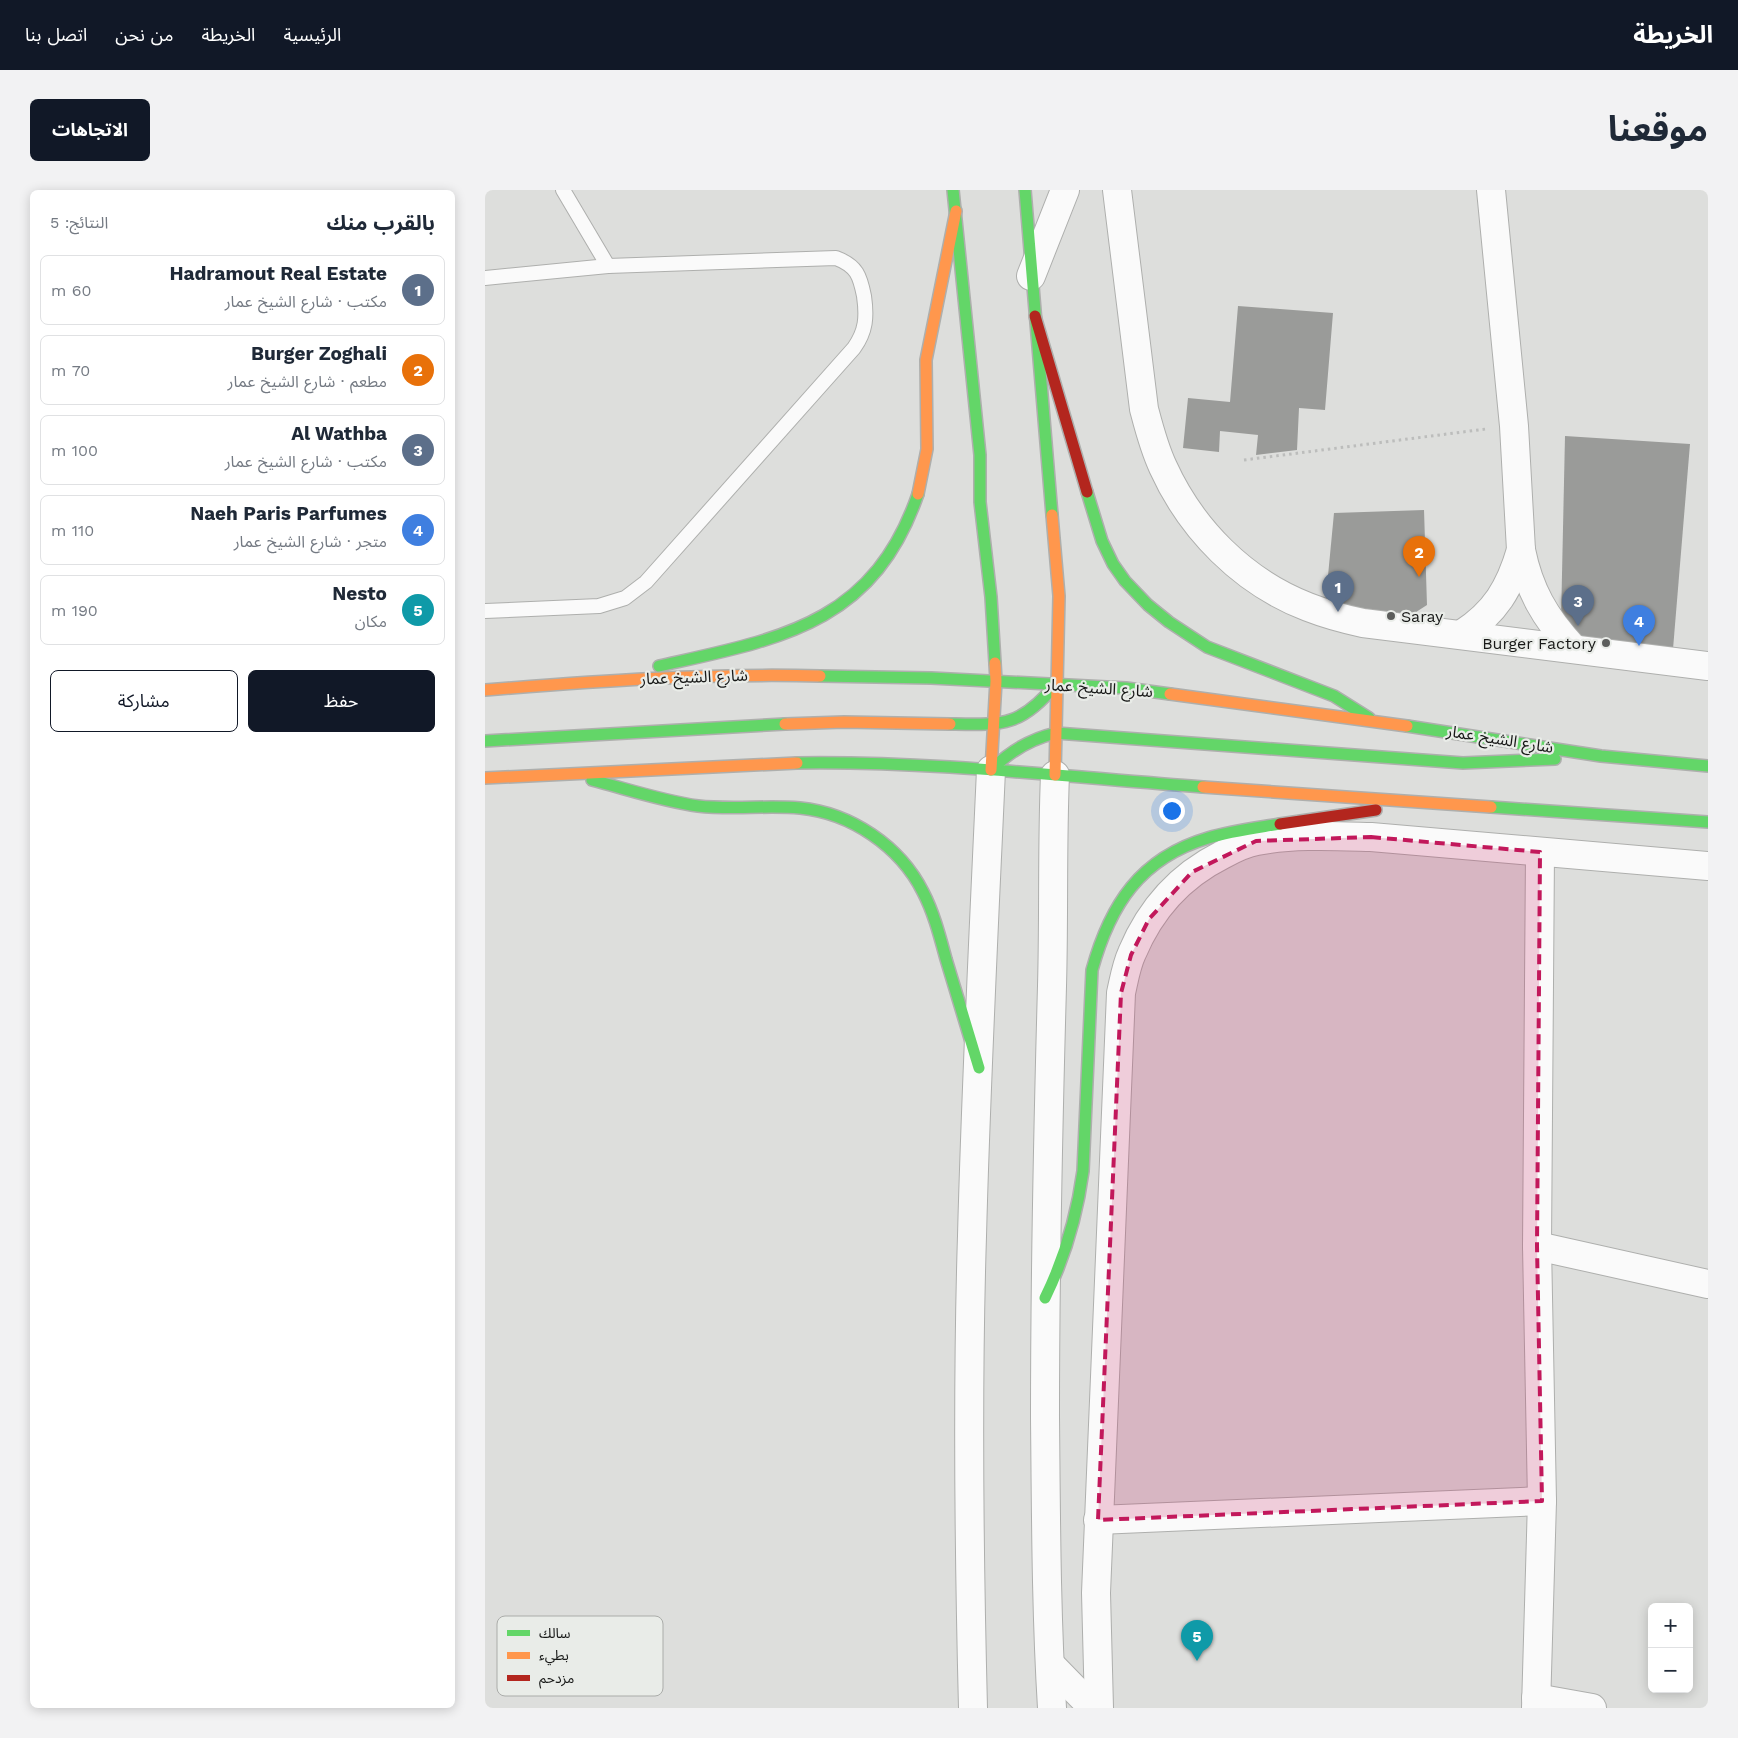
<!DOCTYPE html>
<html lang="ar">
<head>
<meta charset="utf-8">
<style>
	body { margin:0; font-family:"Work Sans","Noto Sans Arabic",sans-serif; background:#f2f2f3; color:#1f2937; direction:rtl }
	.controls { position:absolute; right:15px; bottom:15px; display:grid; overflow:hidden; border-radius:8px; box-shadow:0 2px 12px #0003 }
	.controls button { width:45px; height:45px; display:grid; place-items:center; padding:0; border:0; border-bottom:1px solid #e0e1e3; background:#fff; color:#1f2937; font:25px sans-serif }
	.you { position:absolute; left:686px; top:620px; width:18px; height:18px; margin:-12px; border:4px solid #fff; border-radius:50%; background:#1a73e8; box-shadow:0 0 0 8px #1a73e833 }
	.badge { display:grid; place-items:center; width:32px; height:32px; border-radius:50%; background:#111827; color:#fff; font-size:16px; font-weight:700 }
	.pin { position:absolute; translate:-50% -41px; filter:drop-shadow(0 1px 2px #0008) }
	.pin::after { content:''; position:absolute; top:26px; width:18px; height:15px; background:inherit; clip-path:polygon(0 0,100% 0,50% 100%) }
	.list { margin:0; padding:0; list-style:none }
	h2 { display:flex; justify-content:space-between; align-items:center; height:65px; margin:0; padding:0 20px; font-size:21px }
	h2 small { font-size:16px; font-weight:400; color:#747a83 }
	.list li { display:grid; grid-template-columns:32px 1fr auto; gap:15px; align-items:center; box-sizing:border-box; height:70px; margin:0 10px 10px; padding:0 10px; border:1px solid #e0e1e3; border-radius:8px }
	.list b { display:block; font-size:19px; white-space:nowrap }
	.list p { margin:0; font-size:16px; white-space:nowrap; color:#747a83 }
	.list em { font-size:16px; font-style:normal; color:#747a83 }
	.actions { display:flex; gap:10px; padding:15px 20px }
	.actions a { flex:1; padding:11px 0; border:1px solid #111827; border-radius:8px; text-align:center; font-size:18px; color:#111827 }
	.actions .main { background:#111827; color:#fff }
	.map { position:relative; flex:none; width:1223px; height:1518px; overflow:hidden; direction:ltr; border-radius:8px }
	header { display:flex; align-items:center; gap:30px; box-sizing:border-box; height:70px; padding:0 25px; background:#111827; color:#fff }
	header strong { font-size:24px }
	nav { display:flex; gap:28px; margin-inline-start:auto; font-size:18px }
	.intro { display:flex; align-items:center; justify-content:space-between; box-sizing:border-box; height:120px; padding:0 30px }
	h1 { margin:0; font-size:35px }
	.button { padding:12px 22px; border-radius:8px; background:#111827; color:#fff; font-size:18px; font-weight:700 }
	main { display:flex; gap:30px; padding:0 30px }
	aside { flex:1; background:#fff; border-radius:8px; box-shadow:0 2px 12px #0003 }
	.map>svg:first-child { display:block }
	.building { fill:#9a9b99 }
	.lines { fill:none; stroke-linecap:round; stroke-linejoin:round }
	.lane-casing { stroke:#aeafad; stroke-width:16 }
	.street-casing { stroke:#aeafad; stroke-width:30 }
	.fast-casing { stroke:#aeafad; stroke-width:14 }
	.slow-casing { stroke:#aeafad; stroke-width:14 }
	.jam-casing { stroke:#aeafad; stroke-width:14 }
	.path { stroke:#bcbdbc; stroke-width:3; stroke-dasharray:2.5 4; stroke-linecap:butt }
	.lane { stroke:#fafafa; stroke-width:14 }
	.street { stroke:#fafafa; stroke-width:28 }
	.fast { stroke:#63d668; stroke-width:11 }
	.slow { stroke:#ff974d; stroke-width:11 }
	.jam { stroke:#b3261e; stroke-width:11 }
	.marked { fill:#c2185b; fill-opacity:0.2; stroke:#c2185b; stroke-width:4; stroke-dasharray:10 6; stroke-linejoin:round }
	.poi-dot { fill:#5c5d5c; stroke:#e9ece8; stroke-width:2 }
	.labels { text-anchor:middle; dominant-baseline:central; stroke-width:4.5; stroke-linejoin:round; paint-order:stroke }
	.poi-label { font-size:16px; fill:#171817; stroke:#e9ece8; text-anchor:start }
	.street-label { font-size:16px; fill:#171817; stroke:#e9ece8 }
	.key { fill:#e9ece8; stroke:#aaaca9; stroke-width:1 }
	.key-label { font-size:14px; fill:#171817 }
</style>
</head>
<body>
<header>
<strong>الخريطة</strong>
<nav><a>الرئيسية</a><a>الخريطة</a><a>من نحن</a><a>اتصل بنا</a></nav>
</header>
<div class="intro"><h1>موقعنا</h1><a class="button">الاتجاهات</a></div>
<main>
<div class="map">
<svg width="1223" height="1518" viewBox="0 0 1223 1518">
	<rect width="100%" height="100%" fill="#dddedc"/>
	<g class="building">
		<polygon points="753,116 848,123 840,220 814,218 812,260 771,265 773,245 735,241 734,262 698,258 703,208 745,212"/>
		<polygon points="1080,246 1205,254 1187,471 1104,456 1076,431"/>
		<polygon points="939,320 942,415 917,431 840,417 849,323"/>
	</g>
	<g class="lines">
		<defs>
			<g id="lane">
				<polyline points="78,0 123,76"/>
				<path d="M0 88 123 76 351 68C372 76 375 86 379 106 382 127 381 141 369 158L161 392 140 408 114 416 0 421"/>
			</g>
			<g id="street">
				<path d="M632 0 659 219C664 238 669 258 678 277 706 339 758 392 823 417 841 424 859 429 878 433L1223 476"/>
				<path d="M1006 0 1029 236 1036 360C1044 400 1060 428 1088 458"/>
				<polyline points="546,86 580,0"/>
				<path d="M977 444C1010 423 1025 398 1036 360"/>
				<polyline points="1052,1056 1223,1094"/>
				<polyline points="613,1330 1057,1311"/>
				<polyline points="565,1474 608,1518"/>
				<polyline points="1051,1508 1107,1518"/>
				<path d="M488 1518C484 1361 482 1204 487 1046 491 891 499 735 506 580"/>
				<path d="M567 1518C561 1421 561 1324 560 1227 560 1084 563 940 567 796 569 726 567 656 570 585"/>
				<path d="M614 1518 611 1403 636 803C639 790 641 776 647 763 665 720 695 686 737 665 748 659 760 653 772 651 809 644 848 646 886 647L1223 676"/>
				<polyline points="1051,1518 1057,1311 1052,1056 1055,662"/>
			</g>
			<g id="fast">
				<polyline points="468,0 495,265 495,312 506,407 510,473"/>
				<polyline points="540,0 567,325"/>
				<polyline points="602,302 617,351 628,374 640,391 663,415 684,432 722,457 849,506 884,528"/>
				<path d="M174 476C294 449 388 435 433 304"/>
				<polyline points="335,486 446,488 641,498 685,504"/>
				<path d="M465 534C517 535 536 537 571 494"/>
				<polyline points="922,536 1116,566 1223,576"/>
				<polyline points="0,551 300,534"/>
				<path d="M312 573C448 571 583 587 718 597"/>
				<path d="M506 580C525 561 545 549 571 543L978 573 1070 569"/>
				<path d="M107 590C142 599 177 611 213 616 247 620 281 615 315 618 366 623 415 656 438 702 449 723 455 747 461 769 472 806 483 842 494 878"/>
				<polyline points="1006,617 1223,632"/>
				<path d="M560 1108C580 1067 592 1026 598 981L607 780C625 715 655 668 723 648 746 641 771 638 795 634"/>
			</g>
			<g id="slow">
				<polyline points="433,304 442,259 441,170 471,21"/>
				<polyline points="567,325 574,406 570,585"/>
				<path d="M0 500C112 491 223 483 335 486"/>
				<polyline points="685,504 922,536"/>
				<polyline points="300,534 359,532 465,534"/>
				<polyline points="506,580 511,491 510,473"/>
				<polyline points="0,588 312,573"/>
				<polyline points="718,597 1006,617"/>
			</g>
			<g id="jam">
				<polyline points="550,126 602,302"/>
				<polyline points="795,634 891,620"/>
			</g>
		</defs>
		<use href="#lane" class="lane-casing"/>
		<use href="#street" class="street-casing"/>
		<use href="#fast" class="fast-casing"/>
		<use href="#slow" class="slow-casing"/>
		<use href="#jam" class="jam-casing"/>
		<polyline class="path" points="759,270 1001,239"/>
		<use href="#lane" class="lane"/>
		<use href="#street" class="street"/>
		<use href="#fast" class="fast"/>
		<use href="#slow" class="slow"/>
		<use href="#jam" class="jam"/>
	</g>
	<path class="marked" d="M886 647 1055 662 1052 1056 1057 1311 613 1330 636 803 646 765 664 729 707 682 771 651Z"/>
	<g class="poi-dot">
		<circle cx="906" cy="426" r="5"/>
		<circle cx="1121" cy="453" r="5"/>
	</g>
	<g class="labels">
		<g class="poi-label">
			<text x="916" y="426">Saray</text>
			<text x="1111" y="453" text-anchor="end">Burger Factory</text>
		</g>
		<g class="street-label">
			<text transform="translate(209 487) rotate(-2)">شارع الشيخ عمار</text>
			<text transform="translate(614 498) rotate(4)">شارع الشيخ عمار</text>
			<text transform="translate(1015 549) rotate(9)">شارع الشيخ عمار</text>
		</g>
	</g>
	<rect x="12" y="1426" width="166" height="80" rx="8" class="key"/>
	<rect x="22" y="1440" width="23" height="6" fill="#63d668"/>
	<rect x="22" y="1462" width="23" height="7" fill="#ff974d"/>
	<rect x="22" y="1485" width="23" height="6" fill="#b3261e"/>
	<g class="key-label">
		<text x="54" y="1448">سالك</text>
		<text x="54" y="1470">بطيء</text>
		<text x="54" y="1493">مزدحم</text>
	</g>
</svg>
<div class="controls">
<button>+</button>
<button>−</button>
</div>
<div class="you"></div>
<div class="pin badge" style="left:853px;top:422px;background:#5c6f8a">1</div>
<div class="pin badge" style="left:934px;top:387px;background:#e8710a">2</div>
<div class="pin badge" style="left:1093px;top:436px;background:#5c6f8a">3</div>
<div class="pin badge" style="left:1154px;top:456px;background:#3f7fe0">4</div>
<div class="pin badge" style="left:712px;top:1471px;background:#0f9aa8">5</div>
</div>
<aside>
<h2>بالقرب منك<small>النتائج: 5</small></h2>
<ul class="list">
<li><span class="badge" style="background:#5c6f8a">1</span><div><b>Hadramout Real Estate</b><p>مكتب · شارع الشيخ عمار</p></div><em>60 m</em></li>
<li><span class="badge" style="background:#e8710a">2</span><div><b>Burger Zoghali</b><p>مطعم · شارع الشيخ عمار</p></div><em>70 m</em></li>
<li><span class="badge" style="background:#5c6f8a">3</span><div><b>Al Wathba</b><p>مكتب · شارع الشيخ عمار</p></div><em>100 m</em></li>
<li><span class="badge" style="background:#3f7fe0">4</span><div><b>Naeh Paris Parfumes</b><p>متجر · شارع الشيخ عمار</p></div><em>110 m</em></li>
<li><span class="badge" style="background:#0f9aa8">5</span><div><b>Nesto</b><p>مكان</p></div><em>190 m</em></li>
</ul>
<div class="actions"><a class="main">حفظ</a><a>مشاركة</a></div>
</aside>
</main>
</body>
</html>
